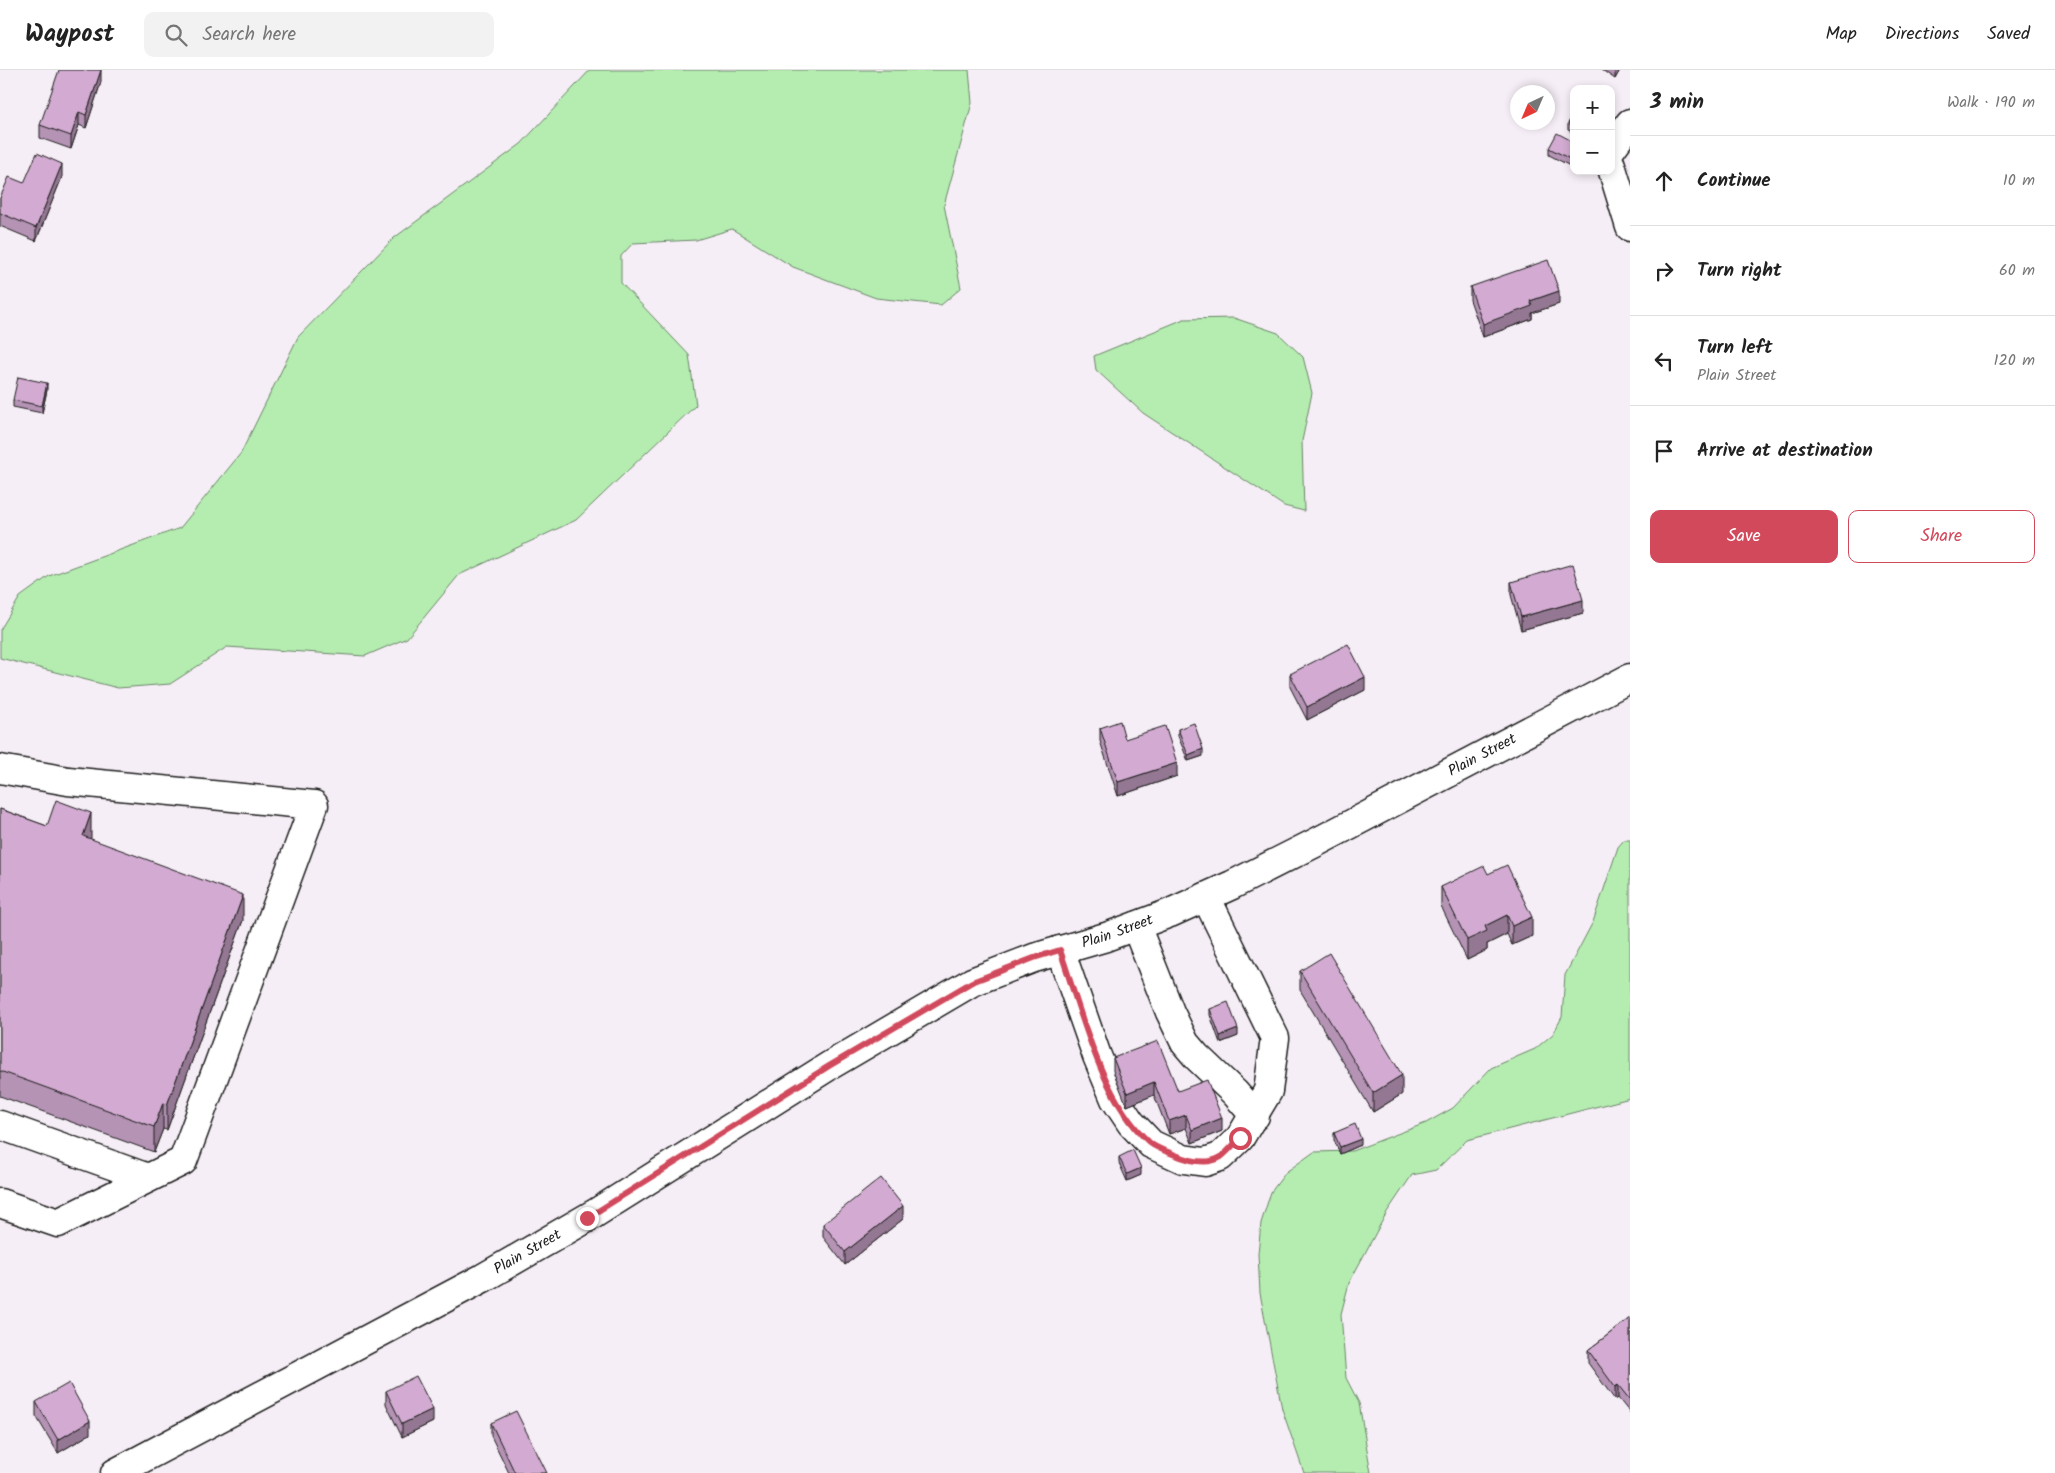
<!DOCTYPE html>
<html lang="en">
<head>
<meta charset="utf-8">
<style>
	body { margin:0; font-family:Kalam,sans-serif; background:#f2f2f2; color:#222 }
	.controls { position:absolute; right:15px; top:15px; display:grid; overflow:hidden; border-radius:10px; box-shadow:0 2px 8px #0003 }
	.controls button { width:45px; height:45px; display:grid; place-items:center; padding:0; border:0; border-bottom:1px solid #e0e0e0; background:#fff; color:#222; font:25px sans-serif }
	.compass { position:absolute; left:1510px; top:15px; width:45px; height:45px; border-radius:50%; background:#fff; box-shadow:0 2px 8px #0003; rotate:224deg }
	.stop { position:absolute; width:15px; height:15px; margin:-11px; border:4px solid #d1495b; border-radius:50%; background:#fff }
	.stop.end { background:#d1495b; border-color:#fff; box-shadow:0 1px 5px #0008 }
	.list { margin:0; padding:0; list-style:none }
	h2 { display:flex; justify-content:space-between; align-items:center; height:65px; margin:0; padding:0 20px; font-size:21px }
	h2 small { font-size:16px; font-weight:400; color:#767676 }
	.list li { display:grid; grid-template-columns:32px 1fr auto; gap:15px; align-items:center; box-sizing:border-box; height:90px; padding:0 20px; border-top:1px solid #e0e0e0 }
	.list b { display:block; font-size:19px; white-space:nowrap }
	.list p { margin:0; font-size:16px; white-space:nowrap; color:#767676 }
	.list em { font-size:16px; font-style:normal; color:#767676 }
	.actions { display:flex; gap:10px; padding:15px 20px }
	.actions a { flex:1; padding:11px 0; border:1px solid #d1495b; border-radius:10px; text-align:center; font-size:18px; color:#d1495b }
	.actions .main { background:#d1495b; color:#fff }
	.icon { flex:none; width:28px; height:28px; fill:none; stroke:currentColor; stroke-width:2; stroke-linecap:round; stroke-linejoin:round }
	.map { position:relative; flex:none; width:1630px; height:1403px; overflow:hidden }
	header { display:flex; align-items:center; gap:30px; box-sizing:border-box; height:70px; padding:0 25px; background:#fff; border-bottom:1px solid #e0e0e0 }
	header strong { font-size:24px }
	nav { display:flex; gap:28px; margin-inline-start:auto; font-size:18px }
	.search { width:350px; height:45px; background:#f2f2f2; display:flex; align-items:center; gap:12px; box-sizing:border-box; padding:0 18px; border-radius:10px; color:#767676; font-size:19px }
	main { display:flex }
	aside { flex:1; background:#fff }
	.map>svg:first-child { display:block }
	.green { fill:#b5edb1; stroke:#688466 }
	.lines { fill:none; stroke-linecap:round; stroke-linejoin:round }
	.minor-casing { stroke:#1c1c1c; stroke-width:31 }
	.minor { stroke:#fff; stroke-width:28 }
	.wall { fill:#b593b5; stroke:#1c1c1c }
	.shaded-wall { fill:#947893; stroke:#1c1c1c }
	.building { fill:#d3abd2; stroke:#1c1c1c }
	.route { stroke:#d1495b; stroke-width:6 }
	.labels { text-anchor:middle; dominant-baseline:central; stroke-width:5; stroke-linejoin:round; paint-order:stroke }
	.street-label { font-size:15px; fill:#1c1c1c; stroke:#fff }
</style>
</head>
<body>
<header>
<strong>Waypost</strong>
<div class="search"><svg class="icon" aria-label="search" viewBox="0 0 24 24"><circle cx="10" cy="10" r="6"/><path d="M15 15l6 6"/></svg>Search here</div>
<nav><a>Map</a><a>Directions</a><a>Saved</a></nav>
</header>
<main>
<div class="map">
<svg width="1630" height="1403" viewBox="0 0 1630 1403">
	<rect width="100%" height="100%" fill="#f6eef6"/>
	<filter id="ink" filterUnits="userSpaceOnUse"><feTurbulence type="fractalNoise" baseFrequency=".02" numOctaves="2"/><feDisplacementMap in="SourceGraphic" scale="10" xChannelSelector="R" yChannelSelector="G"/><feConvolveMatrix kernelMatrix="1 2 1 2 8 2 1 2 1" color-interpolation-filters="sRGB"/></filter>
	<g filter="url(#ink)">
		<g class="green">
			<polygon points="590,0 969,0 972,33 944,135 961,218 941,235 876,228 793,197 732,159 696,170 633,173 621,186 621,213 689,285 696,335 576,450 459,505 407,568 365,586 227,577 170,614 118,618 0,588 0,560 20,527 49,506 180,458 241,383 298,267 394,168 521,74"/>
			<polygon points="1234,248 1278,263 1303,287 1312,323 1302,371 1304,441 1284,436 1143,343 1096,300 1094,286 1184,249"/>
			<polygon points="1624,770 1630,770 1630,1028 1467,1070 1436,1100 1412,1105 1387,1142 1349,1213 1341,1244 1346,1308 1359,1333 1371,1403 1304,1403 1282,1339 1260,1223 1258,1184 1261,1153 1271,1122 1286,1102 1314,1082 1352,1081 1426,1053 1453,1038 1491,998 1535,979 1553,964 1562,947 1565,905 1593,852 1618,777"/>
		</g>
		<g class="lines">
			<defs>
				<g id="minor">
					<polyline points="1611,79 1630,53"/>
					<polyline points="1611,95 1630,157"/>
					<polyline points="0,699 68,711 314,735 183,1091 58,1153 0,1133"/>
					<polyline points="1136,856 1170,942 1185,973 1197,987 1235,1023 1255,1046"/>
					<polyline points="1060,880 1097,986 1115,1029 1131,1053 1151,1074 1183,1089 1205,1092 1220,1087 1240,1068 1268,1021 1275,968 1206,827"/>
					<polyline points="0,1055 148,1108"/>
					<path id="s1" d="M115 1403 483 1208 594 1144 829 996 972 912 1034 888 1106 867 1170 843 1232 815 1315 773 1630 608"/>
				</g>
			</defs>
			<use href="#minor" class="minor-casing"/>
			<use href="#minor" class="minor"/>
		</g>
		<g class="wall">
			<polygon points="1602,0 1620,0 1615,9"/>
			<polygon points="101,12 86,58 79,55 71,79 40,68 40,55"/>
			<polygon points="1574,42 1574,63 1568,60 1568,54"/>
			<polygon points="1574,72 1574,98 1549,85 1549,78"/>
			<polygon points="62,107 36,171 0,156 0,128 24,113"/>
			<polygon points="1470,217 1559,234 1532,243 1532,249 1483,267 1470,230"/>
			<polygon points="47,320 42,343 13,337 13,330"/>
			<polygon points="1511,512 1583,543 1521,560 1511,525"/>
			<polygon points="1290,604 1365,620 1307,650 1290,617"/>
			<polygon points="1100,658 1125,669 1177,706 1118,726 1100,671"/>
			<polygon points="1178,659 1203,686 1188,691 1178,666"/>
			<polygon points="0,739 47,756 91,768 90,769 243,850 167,1060 163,1059 154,1082 0,1026"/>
			<polygon points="1488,804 1532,866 1512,875 1507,864 1487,874 1487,880 1467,890 1441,836 1441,817"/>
			<polygon points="1300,901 1402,1024 1373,1042 1300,920"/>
			<polygon points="1210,939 1238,966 1220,973 1210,945"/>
			<polygon points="1113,988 1178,1021 1222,1061 1192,1073 1186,1058 1169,1064 1154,1025 1127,1036 1113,1001"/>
			<polygon points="1334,1063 1361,1075 1340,1084 1334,1070"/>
			<polygon points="1119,1087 1141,1105 1127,1111 1119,1093"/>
			<polygon points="903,1149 845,1195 823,1167 823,1154"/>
			<polygon points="1630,1248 1630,1343 1618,1328 1615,1330 1588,1293 1588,1280"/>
			<polygon points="386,1321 433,1352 402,1367 386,1334"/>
			<polygon points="36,1332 90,1364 58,1383 36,1346"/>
			<polygon points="491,1353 547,1403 509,1403 491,1366"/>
		</g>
		<g class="shaded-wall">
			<polygon points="101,0 101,12 86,58 86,45"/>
			<polygon points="1616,0 1620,0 1615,9 1615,2"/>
			<polygon points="79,42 79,55 71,79 71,66"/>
			<polygon points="62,94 62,107 36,171 36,158"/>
			<polygon points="1559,221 1559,234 1532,243 1532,249 1483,267 1483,254 1530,231"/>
			<polygon points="47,313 47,320 42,343 42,336"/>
			<polygon points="1583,530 1583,543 1521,560 1521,547"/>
			<polygon points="1365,607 1365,620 1307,650 1307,637"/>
			<polygon points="1203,679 1203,686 1188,691 1188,685"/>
			<polygon points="1177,693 1177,706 1118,726 1118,712"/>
			<polygon points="91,743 91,768 83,791 83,766"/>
			<polygon points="243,825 243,850 167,1060 167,1035"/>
			<polygon points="1507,845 1507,864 1487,874 1487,880 1467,890 1467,870 1485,856"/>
			<polygon points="1532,847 1532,866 1512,875 1512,856"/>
			<polygon points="1238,959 1238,966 1220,973 1220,966"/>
			<polygon points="1402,1005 1402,1024 1373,1042 1373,1023"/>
			<polygon points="1154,1012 1154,1025 1127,1036 1127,1023"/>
			<polygon points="163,1033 163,1059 154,1082 154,1057"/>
			<polygon points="1186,1045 1186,1058 1169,1064 1169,1051"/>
			<polygon points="1222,1048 1222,1061 1192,1073 1192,1060"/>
			<polygon points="1361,1069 1361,1075 1340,1084 1340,1077"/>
			<polygon points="1141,1098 1141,1105 1127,1111 1127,1104"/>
			<polygon points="903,1136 903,1149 845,1195 845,1182"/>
			<polygon points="1618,1315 1618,1328 1615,1330 1615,1317"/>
			<polygon points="433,1339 433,1352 402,1367 402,1354"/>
			<polygon points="90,1351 90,1364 58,1383 58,1370"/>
		</g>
		<g class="building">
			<polygon points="59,0 101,0 86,45 79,42 71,66 40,55"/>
			<polygon points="1574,42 1574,57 1568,54"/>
			<polygon points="1557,63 1574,72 1574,91 1549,78"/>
			<polygon points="37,83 62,94 36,158 0,143 0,128 9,107 24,113"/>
			<polygon points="1548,190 1559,221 1530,231 1532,236 1483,254 1470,217"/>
			<polygon points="18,307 47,313 42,336 13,330"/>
			<polygon points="1573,494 1583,530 1521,547 1511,512"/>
			<polygon points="1348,574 1365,607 1307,637 1290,604"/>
			<polygon points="1120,651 1125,669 1165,656 1177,693 1118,712 1100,658"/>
			<polygon points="1194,653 1203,679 1188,685 1178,659"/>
			<polygon points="56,730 91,743 83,766 243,825 167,1035 163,1033 154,1057 0,1001 0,739 47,756"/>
			<polygon points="1507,795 1532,847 1512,856 1507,845 1485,856 1487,861 1467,870 1441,817 1484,796 1488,804"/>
			<polygon points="1329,883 1402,1005 1373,1023 1300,901"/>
			<polygon points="1228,932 1238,959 1220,966 1210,939"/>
			<polygon points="1158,971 1178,1021 1207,1010 1222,1048 1192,1060 1186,1045 1169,1051 1154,1012 1127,1023 1113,988"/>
			<polygon points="1355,1054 1361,1069 1340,1077 1334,1063"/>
			<polygon points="1133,1080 1141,1098 1127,1104 1119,1087"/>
			<polygon points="881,1108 903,1136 845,1182 823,1154"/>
			<polygon points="1630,1248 1630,1330 1618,1315 1615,1317 1588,1280"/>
			<polygon points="416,1306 433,1339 402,1354 386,1321"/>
			<polygon points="69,1313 90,1351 58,1370 36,1332"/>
			<polygon points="516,1341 547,1403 515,1403 491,1353"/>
		</g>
	</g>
	<g class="lines" filter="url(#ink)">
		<path class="route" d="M587 1148 829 996 972 912 1034 888 1060 880C1081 941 1101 1029 1149 1072 1155 1078 1166 1081 1173 1084 1187 1090 1207 1096 1221 1087 1228 1082 1234 1074 1240 1068"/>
	</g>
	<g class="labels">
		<g class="street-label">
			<text stroke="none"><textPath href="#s1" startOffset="1548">Plain Street</textPath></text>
			<text stroke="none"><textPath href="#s1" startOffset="1142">Plain Street</textPath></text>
			<text stroke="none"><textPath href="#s1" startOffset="468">Plain Street</textPath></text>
		</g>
	</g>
</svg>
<div class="controls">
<button>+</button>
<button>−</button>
</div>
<svg class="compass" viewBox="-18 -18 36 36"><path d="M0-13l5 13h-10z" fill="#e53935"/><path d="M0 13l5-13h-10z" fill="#767676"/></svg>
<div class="stop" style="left:1240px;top:1068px"></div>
<div class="stop end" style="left:587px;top:1148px"></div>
</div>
<aside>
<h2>3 min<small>Walk · 190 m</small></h2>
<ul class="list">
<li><svg class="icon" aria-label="ahead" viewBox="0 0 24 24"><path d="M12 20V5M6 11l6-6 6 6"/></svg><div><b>Continue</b></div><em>10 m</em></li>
<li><svg class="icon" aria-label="right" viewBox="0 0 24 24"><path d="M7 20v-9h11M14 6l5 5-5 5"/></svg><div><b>Turn right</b></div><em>60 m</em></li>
<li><svg class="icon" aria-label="left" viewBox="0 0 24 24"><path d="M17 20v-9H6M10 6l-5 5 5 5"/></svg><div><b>Turn left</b><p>Plain Street</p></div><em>120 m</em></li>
<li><svg class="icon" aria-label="arrive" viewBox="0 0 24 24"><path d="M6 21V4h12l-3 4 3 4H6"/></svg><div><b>Arrive at destination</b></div></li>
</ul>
<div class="actions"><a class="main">Save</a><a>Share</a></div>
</aside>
</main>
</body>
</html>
